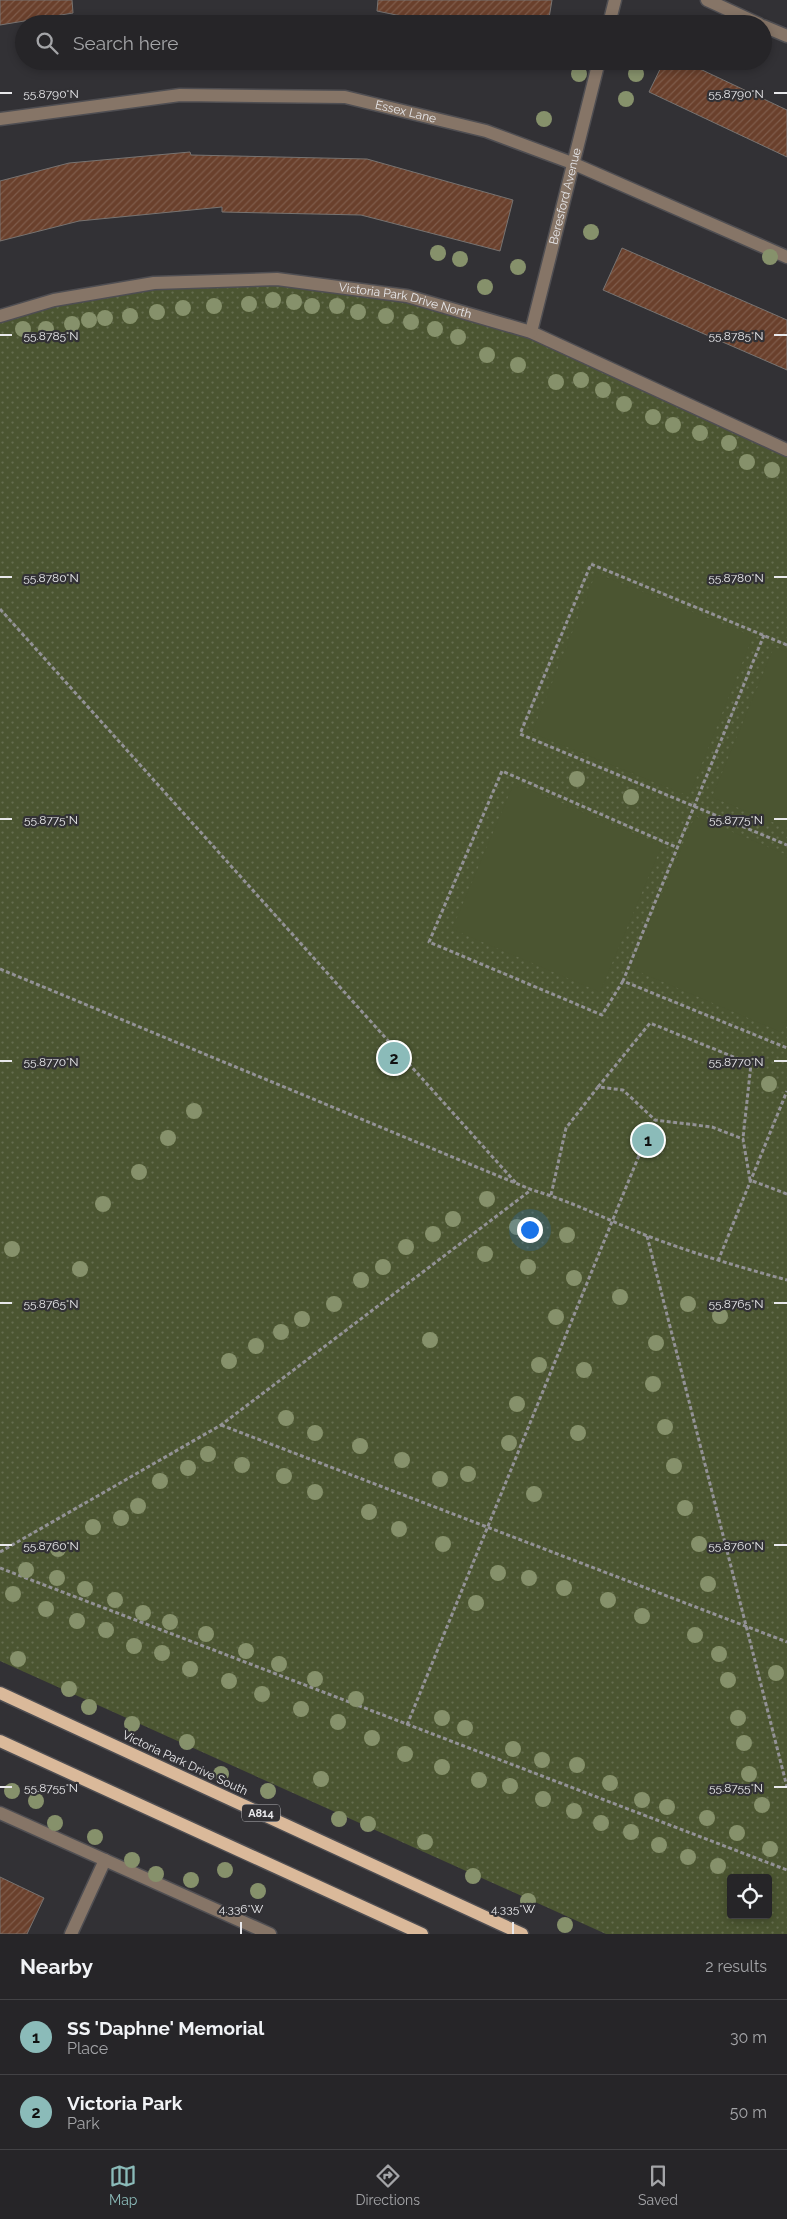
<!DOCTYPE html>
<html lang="en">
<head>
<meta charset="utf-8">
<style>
	body { margin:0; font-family:Raleway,sans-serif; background:#323134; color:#f1f3f6 }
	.controls { position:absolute; right:15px; bottom:15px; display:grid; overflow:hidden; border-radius:5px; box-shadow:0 2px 8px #0003 }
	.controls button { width:45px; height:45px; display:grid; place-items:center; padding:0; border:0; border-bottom:1px solid #424245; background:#262528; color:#f1f3f6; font:25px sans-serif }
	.you { position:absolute; left:529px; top:1229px; width:18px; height:18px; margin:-12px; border:4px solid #fff; border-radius:50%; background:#1a73e8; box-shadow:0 0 0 8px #1a73e833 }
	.badge { display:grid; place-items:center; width:32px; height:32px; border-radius:50%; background:#8bbbb9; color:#111; font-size:16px; font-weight:700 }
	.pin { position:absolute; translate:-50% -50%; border:2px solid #fff; box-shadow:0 1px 5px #0006 }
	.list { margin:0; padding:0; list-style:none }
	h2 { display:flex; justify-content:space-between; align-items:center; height:65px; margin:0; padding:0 20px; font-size:21px }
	h2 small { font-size:16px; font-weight:400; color:#a4a5a8 }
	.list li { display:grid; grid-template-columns:32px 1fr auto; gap:15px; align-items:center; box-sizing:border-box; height:75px; padding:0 20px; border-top:1px solid #424245 }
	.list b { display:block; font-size:19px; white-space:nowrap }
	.list p { margin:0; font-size:16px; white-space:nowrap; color:#a4a5a8 }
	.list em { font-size:16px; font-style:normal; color:#a4a5a8 }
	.icon { flex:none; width:28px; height:28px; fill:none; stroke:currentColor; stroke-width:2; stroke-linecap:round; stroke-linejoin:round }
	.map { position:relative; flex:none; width:787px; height:1934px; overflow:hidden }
	.search { position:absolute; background:#262528; box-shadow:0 2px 8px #0003; left:15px; right:15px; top:15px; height:55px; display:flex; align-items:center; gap:12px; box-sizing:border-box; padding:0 18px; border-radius:28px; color:#a4a5a8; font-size:19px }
	.sheet { height:215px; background:#262528 }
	nav { display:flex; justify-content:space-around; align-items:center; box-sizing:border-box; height:70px; border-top:1px solid #424245; background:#262528; font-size:14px; color:#a4a5a8 }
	nav a { display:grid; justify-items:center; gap:2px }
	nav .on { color:#8bbbb9 }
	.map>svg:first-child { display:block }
	.park { fill:url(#park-dots); fill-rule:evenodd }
	.pitch { fill:#4b5531 }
	.building { fill:url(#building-hatch); stroke:#777371 }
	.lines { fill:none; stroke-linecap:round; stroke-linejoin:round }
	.minor-casing { stroke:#4f4e52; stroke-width:15 }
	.major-casing { stroke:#4f4e52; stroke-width:15 }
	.path { stroke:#939296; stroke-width:3; stroke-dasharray:4 2.5; stroke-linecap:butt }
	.minor { stroke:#867567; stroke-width:12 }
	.major { stroke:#dab99a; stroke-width:12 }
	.tree { fill:#86916b }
	.ticks { fill:none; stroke:#e8e8eb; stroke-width:2 }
	.labels { text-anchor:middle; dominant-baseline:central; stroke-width:4.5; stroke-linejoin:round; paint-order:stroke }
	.shield { fill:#323135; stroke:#b1b1b4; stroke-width:1 }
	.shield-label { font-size:11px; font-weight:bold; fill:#e8e8eb }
	.street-label { font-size:12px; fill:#e8e8eb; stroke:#323135 }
	.ticks-label { font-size:12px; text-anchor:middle; fill:#e8e8eb; stroke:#323135; stroke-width:4.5; stroke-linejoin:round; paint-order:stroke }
</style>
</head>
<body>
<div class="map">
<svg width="787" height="1934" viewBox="0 0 787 1934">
	<defs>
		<pattern id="park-dots" width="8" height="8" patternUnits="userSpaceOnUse" patternTransform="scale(1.25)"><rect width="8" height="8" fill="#4b5531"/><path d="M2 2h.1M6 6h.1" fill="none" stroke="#656d4f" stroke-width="1.8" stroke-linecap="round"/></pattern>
		<pattern id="building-hatch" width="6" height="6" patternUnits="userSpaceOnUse" patternTransform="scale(1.25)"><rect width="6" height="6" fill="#6a402c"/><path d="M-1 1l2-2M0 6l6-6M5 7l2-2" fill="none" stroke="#7f5c4b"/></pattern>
	</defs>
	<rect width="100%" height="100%" fill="#323135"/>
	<path class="park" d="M277 279 407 296 531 332 787 455V1934H606L0 1661V316L154 283ZM731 1878H768V1915H731Z"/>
	<g class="pitch">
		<polygon points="596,573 753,636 689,796 532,733"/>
		<polygon points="774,647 787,652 787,828 712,797"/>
		<polygon points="514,783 662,845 600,992 452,929"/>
		<polygon points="695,816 787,855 787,1018 781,1032 630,968"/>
	</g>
	<g class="building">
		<polygon points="0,0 72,0 73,13 0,25"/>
		<polygon points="378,0 552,0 548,24 440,24 377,11"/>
		<polygon points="664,61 683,61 787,110 787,157 649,92"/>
		<polygon points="190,152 191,155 367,159 513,200 500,251 361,215 222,212 222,207 79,221 0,241 0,181 69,163"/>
		<polygon points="622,248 787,320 787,370 603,290"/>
		<polygon points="0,1877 44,1898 27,1934 0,1934"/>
	</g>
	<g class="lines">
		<defs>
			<g id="minor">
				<polyline points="707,0 759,24"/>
				<polyline points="609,24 615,0"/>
				<polyline points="763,26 787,36"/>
				<path id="s1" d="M0 119 180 95 345 97 486 131 572 163 787 257"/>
				<path id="s2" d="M0 316 54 300 154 283 277 279 407 296 531 332 787 450"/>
				<path id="s3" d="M531 332 599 61"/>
				<polyline points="0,1813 270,1934"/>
				<polyline points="71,1934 105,1860"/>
			</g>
			<g id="major">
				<polyline points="0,1693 522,1934"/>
				<polyline points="0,1741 422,1934"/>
			</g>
		</defs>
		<use href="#minor" class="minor-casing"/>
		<use href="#major" class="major-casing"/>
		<g class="path">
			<polyline points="0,609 516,1183"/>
			<polyline points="764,635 623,981 787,1048"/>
			<polyline points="787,645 591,564 520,734 787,845"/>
			<path d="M0 969 532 1190C571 1201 608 1220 645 1235 692 1253 739 1267 787 1280"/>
			<polyline points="623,981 602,1015 429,942 502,771 678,848"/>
			<polyline points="598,1087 650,1023 751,1064 743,1138"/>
			<polyline points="640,1153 648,1153 659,1146 662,1135 652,1128 655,1120"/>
			<polyline points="551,1195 566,1128 598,1087 623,1090 655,1120 712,1127 743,1139 750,1180 787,1194"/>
			<polyline points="647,1236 787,1787"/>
			<polyline points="718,1261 787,1091"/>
			<polyline points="221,1425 787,1642"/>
			<polyline points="0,1552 221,1425 531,1190"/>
			<polyline points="0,1568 787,1870"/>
			<polyline points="407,1725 640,1153 639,1135 643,1129 652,1128"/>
		</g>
		<use href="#minor" class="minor"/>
		<use href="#major" class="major"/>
	</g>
	<g class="tree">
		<circle cx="579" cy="74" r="8"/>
		<circle cx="636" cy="74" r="8"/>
		<circle cx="626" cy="99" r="8"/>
		<circle cx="544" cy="119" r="8"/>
		<circle cx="591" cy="232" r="8"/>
		<circle cx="438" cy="253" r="8"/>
		<circle cx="770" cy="257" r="8"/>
		<circle cx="460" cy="259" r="8"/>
		<circle cx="518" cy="267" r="8"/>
		<circle cx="485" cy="287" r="8"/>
		<circle cx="273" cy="300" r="8"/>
		<circle cx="294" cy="302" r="8"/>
		<circle cx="249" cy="304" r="8"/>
		<circle cx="214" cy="306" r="8"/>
		<circle cx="312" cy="306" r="8"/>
		<circle cx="337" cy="306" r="8"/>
		<circle cx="183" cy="308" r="8"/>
		<circle cx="157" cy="312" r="8"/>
		<circle cx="358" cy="312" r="8"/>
		<circle cx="130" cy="316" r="8"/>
		<circle cx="386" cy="316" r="8"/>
		<circle cx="105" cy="318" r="8"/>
		<circle cx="89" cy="320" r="8"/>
		<circle cx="411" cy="322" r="8"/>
		<circle cx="72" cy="324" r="8"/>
		<circle cx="23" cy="329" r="8"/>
		<circle cx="46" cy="329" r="8"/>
		<circle cx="435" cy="329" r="8"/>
		<circle cx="458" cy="337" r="8"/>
		<circle cx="487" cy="355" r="8"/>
		<circle cx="518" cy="365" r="8"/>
		<circle cx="581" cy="380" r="8"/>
		<circle cx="556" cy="382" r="8"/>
		<circle cx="603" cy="390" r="8"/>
		<circle cx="624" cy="404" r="8"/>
		<circle cx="653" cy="417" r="8"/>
		<circle cx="673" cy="425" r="8"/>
		<circle cx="700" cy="433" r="8"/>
		<circle cx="729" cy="443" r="8"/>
		<circle cx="747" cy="462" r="8"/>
		<circle cx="772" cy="470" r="8"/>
		<circle cx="577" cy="779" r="8"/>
		<circle cx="631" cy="797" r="8"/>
		<circle cx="769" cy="1084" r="8"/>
		<circle cx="194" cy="1111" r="8"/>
		<circle cx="168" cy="1138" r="8"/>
		<circle cx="139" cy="1172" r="8"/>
		<circle cx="487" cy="1199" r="8"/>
		<circle cx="103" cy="1204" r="8"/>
		<circle cx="453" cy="1219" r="8"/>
		<circle cx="517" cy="1227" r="8"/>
		<circle cx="433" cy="1234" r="8"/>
		<circle cx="567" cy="1235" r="8"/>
		<circle cx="406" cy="1247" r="8"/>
		<circle cx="12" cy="1249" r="8"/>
		<circle cx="485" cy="1254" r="8"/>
		<circle cx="383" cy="1267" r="8"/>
		<circle cx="528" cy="1267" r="8"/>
		<circle cx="80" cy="1269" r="8"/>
		<circle cx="574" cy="1278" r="8"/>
		<circle cx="361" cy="1280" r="8"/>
		<circle cx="620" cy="1297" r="8"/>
		<circle cx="334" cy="1304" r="8"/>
		<circle cx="688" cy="1304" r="8"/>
		<circle cx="720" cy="1316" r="8"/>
		<circle cx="556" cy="1317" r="8"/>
		<circle cx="302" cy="1319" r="8"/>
		<circle cx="281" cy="1332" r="8"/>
		<circle cx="430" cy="1340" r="8"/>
		<circle cx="656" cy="1343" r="8"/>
		<circle cx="256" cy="1346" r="8"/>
		<circle cx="229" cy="1361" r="8"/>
		<circle cx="539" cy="1365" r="8"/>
		<circle cx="584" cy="1370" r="8"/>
		<circle cx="653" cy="1384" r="8"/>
		<circle cx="517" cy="1404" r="8"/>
		<circle cx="286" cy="1418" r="8"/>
		<circle cx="665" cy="1427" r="8"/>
		<circle cx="315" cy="1433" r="8"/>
		<circle cx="578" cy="1433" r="8"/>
		<circle cx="509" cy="1443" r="8"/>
		<circle cx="360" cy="1446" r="8"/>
		<circle cx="208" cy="1454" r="8"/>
		<circle cx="402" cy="1460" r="8"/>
		<circle cx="242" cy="1465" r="8"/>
		<circle cx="674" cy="1466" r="8"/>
		<circle cx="188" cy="1468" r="8"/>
		<circle cx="468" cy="1474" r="8"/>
		<circle cx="284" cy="1476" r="8"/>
		<circle cx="440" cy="1479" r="8"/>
		<circle cx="160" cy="1481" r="8"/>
		<circle cx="315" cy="1492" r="8"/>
		<circle cx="534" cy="1494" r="8"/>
		<circle cx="138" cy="1506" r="8"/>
		<circle cx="685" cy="1508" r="8"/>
		<circle cx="369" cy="1512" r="8"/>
		<circle cx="121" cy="1518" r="8"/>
		<circle cx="93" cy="1527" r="8"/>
		<circle cx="399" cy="1529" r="8"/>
		<circle cx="443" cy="1544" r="8"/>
		<circle cx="699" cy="1544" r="8"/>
		<circle cx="58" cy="1549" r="8"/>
		<circle cx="26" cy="1570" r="8"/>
		<circle cx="498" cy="1573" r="8"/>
		<circle cx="57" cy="1578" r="8"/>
		<circle cx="529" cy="1578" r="8"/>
		<circle cx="708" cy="1584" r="8"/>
		<circle cx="564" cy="1588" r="8"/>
		<circle cx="85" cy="1589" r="8"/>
		<circle cx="13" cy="1594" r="8"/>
		<circle cx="115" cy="1600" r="8"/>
		<circle cx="608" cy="1600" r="8"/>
		<circle cx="476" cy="1603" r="8"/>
		<circle cx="46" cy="1609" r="8"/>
		<circle cx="143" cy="1613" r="8"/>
		<circle cx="642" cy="1616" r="8"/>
		<circle cx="77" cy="1621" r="8"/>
		<circle cx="170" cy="1622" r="8"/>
		<circle cx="106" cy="1630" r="8"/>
		<circle cx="206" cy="1634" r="8"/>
		<circle cx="695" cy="1635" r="8"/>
		<circle cx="134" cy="1646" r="8"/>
		<circle cx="246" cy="1651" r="8"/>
		<circle cx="162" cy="1653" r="8"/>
		<circle cx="719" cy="1654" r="8"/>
		<circle cx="18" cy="1659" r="8"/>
		<circle cx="279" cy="1664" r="8"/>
		<circle cx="190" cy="1669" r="8"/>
		<circle cx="776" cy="1673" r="8"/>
		<circle cx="315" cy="1679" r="8"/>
		<circle cx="728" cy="1680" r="8"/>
		<circle cx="229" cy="1681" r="8"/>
		<circle cx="69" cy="1689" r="8"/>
		<circle cx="262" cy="1694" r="8"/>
		<circle cx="356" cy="1699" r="8"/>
		<circle cx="89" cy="1707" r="8"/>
		<circle cx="301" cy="1709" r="8"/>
		<circle cx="442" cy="1718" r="8"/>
		<circle cx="738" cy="1718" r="8"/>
		<circle cx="338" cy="1722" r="8"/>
		<circle cx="132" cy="1724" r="8"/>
		<circle cx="465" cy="1728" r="8"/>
		<circle cx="372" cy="1738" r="8"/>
		<circle cx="187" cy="1742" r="8"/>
		<circle cx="744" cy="1743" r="8"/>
		<circle cx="513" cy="1749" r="8"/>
		<circle cx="405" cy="1754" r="8"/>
		<circle cx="542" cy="1760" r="8"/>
		<circle cx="577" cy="1765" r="8"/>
		<circle cx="442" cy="1767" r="8"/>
		<circle cx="221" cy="1774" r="8"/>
		<circle cx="749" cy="1774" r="8"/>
		<circle cx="321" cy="1779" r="8"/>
		<circle cx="479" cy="1780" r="8"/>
		<circle cx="610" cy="1783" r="8"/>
		<circle cx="510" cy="1786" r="8"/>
		<circle cx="12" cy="1791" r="8"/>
		<circle cx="268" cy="1791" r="8"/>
		<circle cx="543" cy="1799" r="8"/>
		<circle cx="642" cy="1800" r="8"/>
		<circle cx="36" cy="1801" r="8"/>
		<circle cx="762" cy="1805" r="8"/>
		<circle cx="667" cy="1807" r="8"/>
		<circle cx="574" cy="1811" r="8"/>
		<circle cx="707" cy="1818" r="8"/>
		<circle cx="339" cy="1819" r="8"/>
		<circle cx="55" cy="1823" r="8"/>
		<circle cx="601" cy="1823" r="8"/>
		<circle cx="368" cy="1824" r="8"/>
		<circle cx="631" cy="1832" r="8"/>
		<circle cx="737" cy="1833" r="8"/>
		<circle cx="95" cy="1837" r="8"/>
		<circle cx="425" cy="1842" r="8"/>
		<circle cx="659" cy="1845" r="8"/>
		<circle cx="770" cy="1849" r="8"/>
		<circle cx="688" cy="1857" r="8"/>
		<circle cx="132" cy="1860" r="8"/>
		<circle cx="718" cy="1866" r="8"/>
		<circle cx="225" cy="1870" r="8"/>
		<circle cx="156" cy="1874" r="8"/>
		<circle cx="473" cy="1876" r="8"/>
		<circle cx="191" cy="1880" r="8"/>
		<circle cx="258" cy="1891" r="8"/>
		<circle cx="528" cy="1901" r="8"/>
		<circle cx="565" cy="1925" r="8"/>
	</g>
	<path class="ticks" d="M0 93H12M774 93H787M0 335H12M774 335H787M0 577H12M774 577H787M0 819H12M774 819H787M0 1061H12M774 1061H787M0 1303H12M774 1303H787M0 1545H12M774 1545H787M0 1787H12M774 1787H787M241 1922V1934M513 1922V1934"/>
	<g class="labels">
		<rect class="shield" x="242" y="1804.5" width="38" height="17" rx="4"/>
		<g class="shield-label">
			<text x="261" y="1813">A814</text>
		</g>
		<g class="street-label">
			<text stroke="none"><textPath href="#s1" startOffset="409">Essex Lane</textPath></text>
			<text stroke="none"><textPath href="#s3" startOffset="140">Beresford Avenue</textPath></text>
			<text stroke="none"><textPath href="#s2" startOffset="411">Victoria Park Drive North</textPath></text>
			<text transform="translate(185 1763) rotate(25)">Victoria Park Drive South</text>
		</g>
	</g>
	<g class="ticks-label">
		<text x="51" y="98">55.8790°N</text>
		<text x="736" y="98">55.8790°N</text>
		<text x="51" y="340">55.8785°N</text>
		<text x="736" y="340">55.8785°N</text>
		<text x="51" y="582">55.8780°N</text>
		<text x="736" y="582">55.8780°N</text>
		<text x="51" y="824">55.8775°N</text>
		<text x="736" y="824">55.8775°N</text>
		<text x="51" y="1066">55.8770°N</text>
		<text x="736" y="1066">55.8770°N</text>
		<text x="51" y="1308">55.8765°N</text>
		<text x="736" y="1308">55.8765°N</text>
		<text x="51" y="1550">55.8760°N</text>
		<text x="736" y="1550">55.8760°N</text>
		<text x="51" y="1792">55.8755°N</text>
		<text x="736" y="1792">55.8755°N</text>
		<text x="241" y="1913">4.336°W</text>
		<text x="513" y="1913">4.335°W</text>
	</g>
</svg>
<div class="controls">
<button><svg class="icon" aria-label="locate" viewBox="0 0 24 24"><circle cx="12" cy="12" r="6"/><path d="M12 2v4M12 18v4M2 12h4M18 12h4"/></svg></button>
</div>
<div class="you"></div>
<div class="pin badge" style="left:648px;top:1140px">1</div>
<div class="pin badge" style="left:394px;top:1058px">2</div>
<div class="search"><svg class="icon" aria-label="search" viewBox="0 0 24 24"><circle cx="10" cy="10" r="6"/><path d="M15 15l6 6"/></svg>Search here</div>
</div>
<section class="sheet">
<h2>Nearby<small>2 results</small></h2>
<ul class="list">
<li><span class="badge">1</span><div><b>SS 'Daphne' Memorial</b><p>Place</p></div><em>30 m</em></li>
<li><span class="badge">2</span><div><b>Victoria Park</b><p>Park</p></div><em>50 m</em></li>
</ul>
</section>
<nav>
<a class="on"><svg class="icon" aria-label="map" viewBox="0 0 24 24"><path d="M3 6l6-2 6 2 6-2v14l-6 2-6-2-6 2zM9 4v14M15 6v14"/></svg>Map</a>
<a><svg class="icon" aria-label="directions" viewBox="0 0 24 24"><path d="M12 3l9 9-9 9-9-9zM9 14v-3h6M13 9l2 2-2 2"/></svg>Directions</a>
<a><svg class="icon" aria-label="saved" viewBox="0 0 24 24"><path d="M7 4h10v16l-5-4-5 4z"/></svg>Saved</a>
</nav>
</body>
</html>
